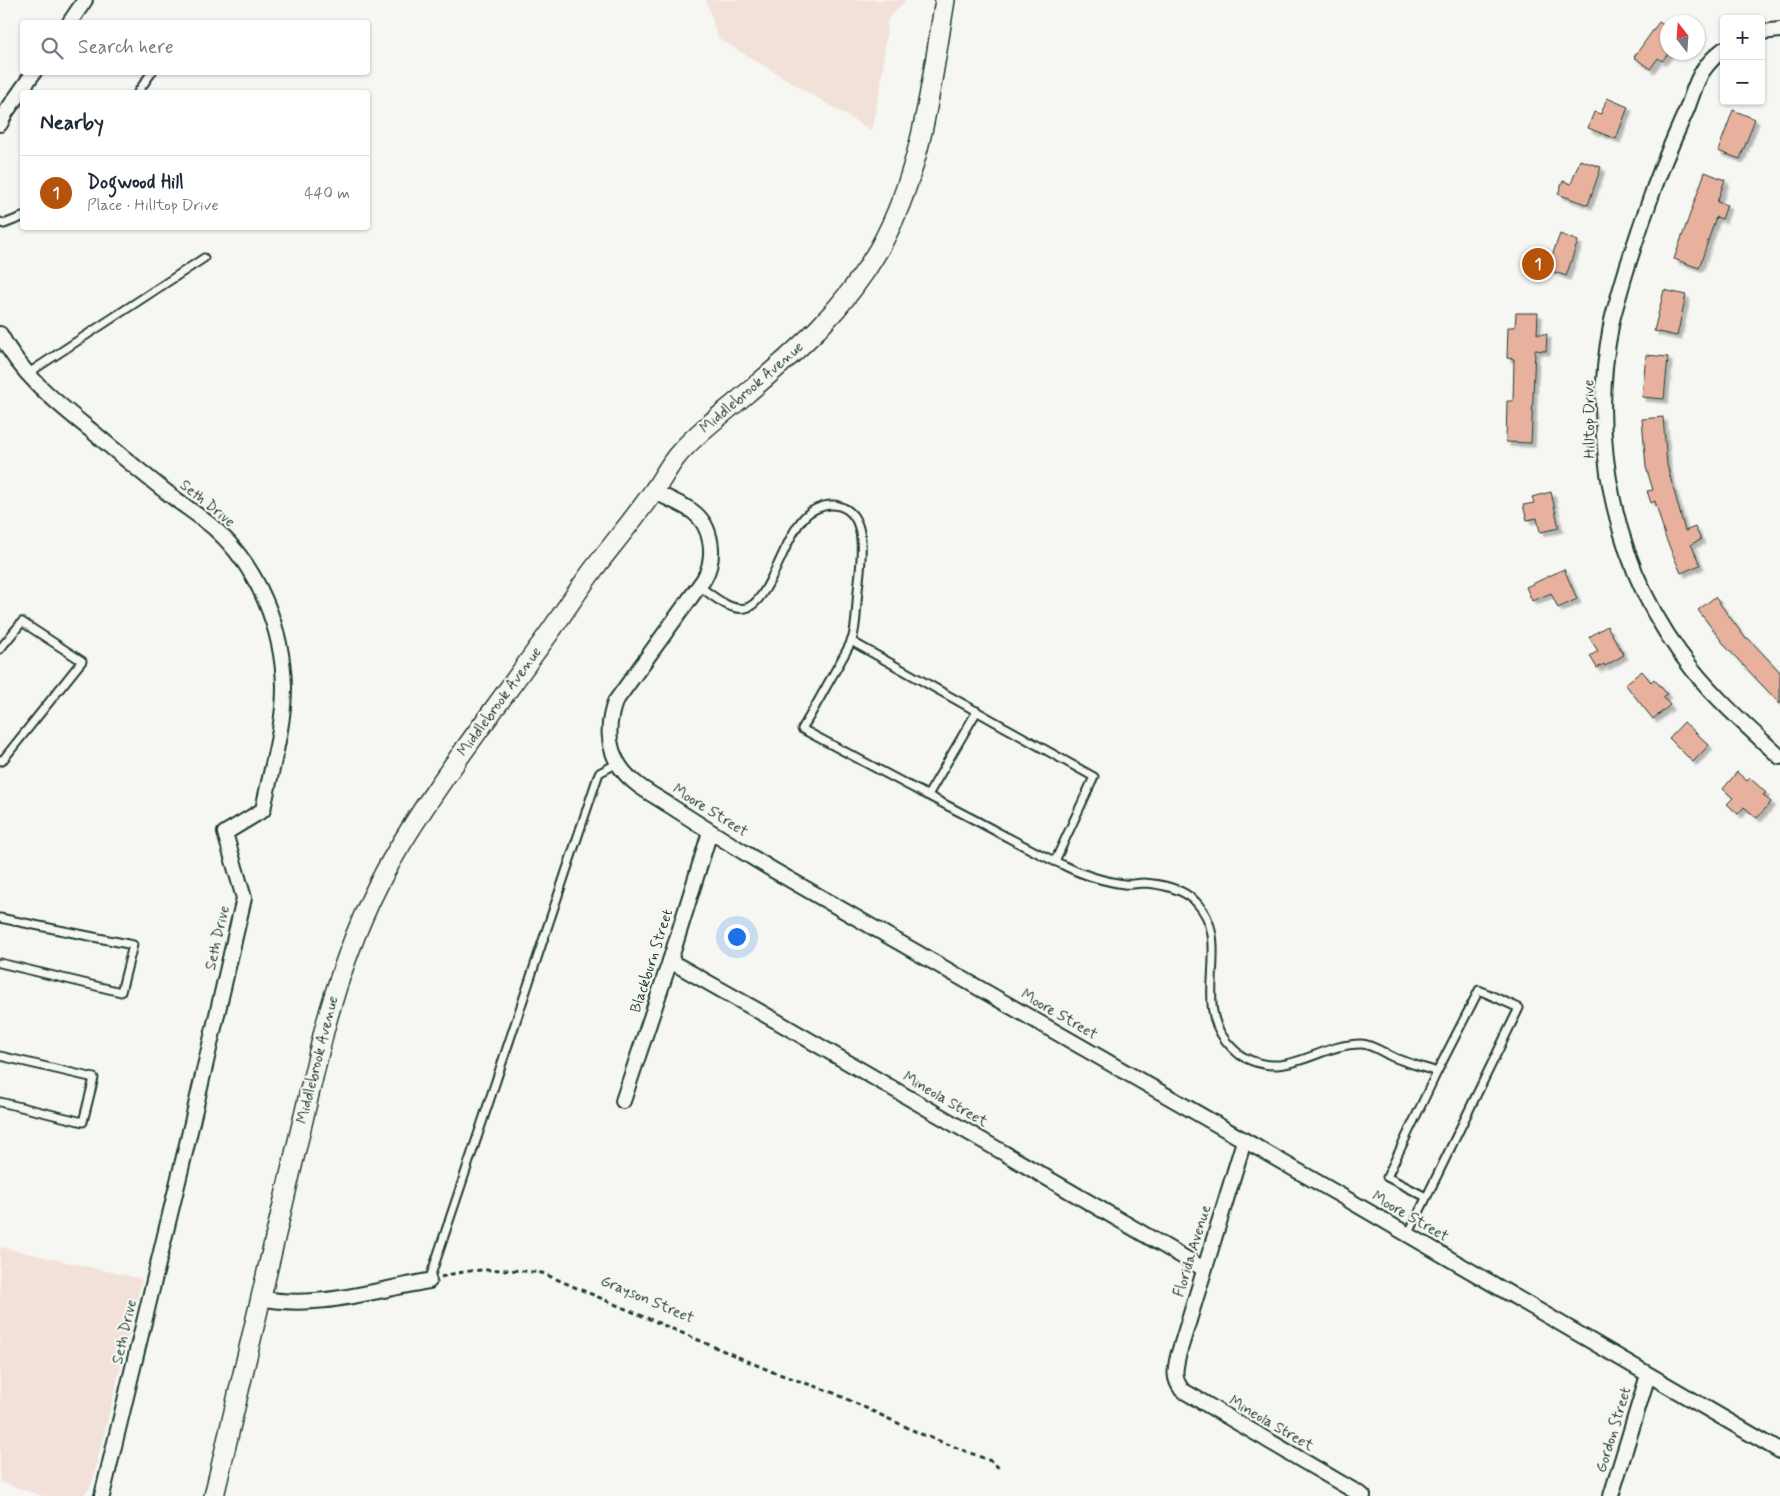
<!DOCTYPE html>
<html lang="en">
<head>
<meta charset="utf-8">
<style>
	body { margin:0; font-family:Mynerve,sans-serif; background:#f6f6f7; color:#1f2937 }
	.controls { position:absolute; right:15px; top:15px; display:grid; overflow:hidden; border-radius:5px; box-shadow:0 1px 4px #0004 }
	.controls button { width:45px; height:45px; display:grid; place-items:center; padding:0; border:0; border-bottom:1px solid #e0e1e3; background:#fff; color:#1f2937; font:25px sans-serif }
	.compass { position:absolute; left:1660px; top:15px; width:45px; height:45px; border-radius:50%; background:#fff; box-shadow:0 1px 4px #0004; rotate:343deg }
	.you { position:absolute; left:736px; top:936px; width:18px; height:18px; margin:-12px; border:4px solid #fff; border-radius:50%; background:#1a73e8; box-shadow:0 0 0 8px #1a73e833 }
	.badge { display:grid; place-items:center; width:32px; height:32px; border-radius:50%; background:#b45309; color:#fff; font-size:16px; font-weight:700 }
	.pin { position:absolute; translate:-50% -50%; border:2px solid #fff; box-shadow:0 1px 5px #0006 }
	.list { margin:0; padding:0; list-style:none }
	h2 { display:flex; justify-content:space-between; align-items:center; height:65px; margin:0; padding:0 20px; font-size:21px }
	h2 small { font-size:16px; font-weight:400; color:#747a83 }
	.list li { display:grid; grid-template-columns:32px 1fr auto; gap:15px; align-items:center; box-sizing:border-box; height:75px; padding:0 20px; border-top:1px solid #e0e1e3 }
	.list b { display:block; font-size:19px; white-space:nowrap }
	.list p { margin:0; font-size:16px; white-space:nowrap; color:#747a83 }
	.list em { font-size:16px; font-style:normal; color:#747a83 }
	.icon { flex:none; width:28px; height:28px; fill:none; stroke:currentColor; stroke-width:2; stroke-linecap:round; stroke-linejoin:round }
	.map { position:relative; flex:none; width:1780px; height:1496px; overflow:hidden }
	.search { position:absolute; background:#fff; box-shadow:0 1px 4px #0004; left:20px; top:20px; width:350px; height:55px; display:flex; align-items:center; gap:12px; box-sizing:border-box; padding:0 18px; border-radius:5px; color:#747a83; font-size:19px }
	.panel { position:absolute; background:#fff; box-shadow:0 1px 4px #0004; left:20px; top:90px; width:350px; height:140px; border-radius:5px }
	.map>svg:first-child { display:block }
	.built { fill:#f2e1d8 }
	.building { fill:#e7b19d; stroke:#1f3d34; filter:url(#shadow) }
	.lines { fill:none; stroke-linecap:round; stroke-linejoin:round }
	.lane-casing { stroke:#1f3d34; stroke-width:11 }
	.street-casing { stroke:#1f3d34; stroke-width:18 }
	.secondary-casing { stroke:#1f3d34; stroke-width:22 }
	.path { stroke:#1f3d34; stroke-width:3; stroke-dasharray:5 4; stroke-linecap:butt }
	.lane { stroke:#f6f6f2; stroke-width:7 }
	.street { stroke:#f6f6f2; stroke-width:14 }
	.secondary { stroke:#f6f6f2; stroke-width:19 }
	.labels { text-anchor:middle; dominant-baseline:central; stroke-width:4.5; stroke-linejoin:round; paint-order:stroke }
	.street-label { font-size:15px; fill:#1f3d34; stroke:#f6f6f2 }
</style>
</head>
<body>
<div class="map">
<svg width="1780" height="1496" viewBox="0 0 1780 1496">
	<defs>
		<filter id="shadow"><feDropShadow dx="4" dy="4" stdDeviation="1" flood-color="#0004"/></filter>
	</defs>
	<rect width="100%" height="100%" fill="#f6f6f2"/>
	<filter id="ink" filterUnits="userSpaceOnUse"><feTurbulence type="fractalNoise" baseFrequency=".02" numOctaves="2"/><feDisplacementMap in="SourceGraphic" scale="10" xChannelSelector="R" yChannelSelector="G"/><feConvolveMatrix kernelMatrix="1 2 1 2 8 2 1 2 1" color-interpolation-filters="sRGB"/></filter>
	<g filter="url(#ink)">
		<g class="built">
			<polygon points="706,0 906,0 888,19 881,83 872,131 718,38"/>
			<polygon points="0,1247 142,1279 92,1483 89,1489 82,1496 43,1496 0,1482"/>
		</g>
		<g class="building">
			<polygon points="1659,22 1668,28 1668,54 1662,61 1658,58 1650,69 1634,57"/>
			<polygon points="1607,98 1628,107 1616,139 1588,128 1594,112 1601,114"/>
			<polygon points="1733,110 1755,119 1740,159 1718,151"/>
			<polygon points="1580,160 1601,167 1588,205 1558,194 1563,181 1571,184"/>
			<polygon points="1705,172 1725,180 1717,202 1727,205 1722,219 1716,217 1699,268 1674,259"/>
			<polygon points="1560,234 1578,241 1566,276 1547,269"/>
			<polygon points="1664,290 1686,295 1677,336 1654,331"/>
			<polygon points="1516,313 1538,313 1537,334 1547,334 1546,351 1535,350 1531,443 1506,442 1507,401 1513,401 1514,359 1507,358 1508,327 1515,327"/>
			<polygon points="1646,355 1668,357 1664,399 1642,397"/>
			<polygon points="1663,417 1667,465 1685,531 1695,527 1701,540 1691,544 1700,565 1681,573 1666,539 1655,501 1651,503 1647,491 1653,490 1646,467 1642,419"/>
			<polygon points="1551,492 1559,528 1540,532 1537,518 1527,520 1523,505 1534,503 1532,497"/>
			<polygon points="1564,569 1577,599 1558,608 1551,593 1532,601 1526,587"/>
			<polygon points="1715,597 1746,639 1748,638 1780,672 1780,704 1727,648 1698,610"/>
			<polygon points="1607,626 1624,655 1605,666 1604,664 1597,668 1590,656 1598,651 1589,637"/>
			<polygon points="1642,671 1651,682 1654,679 1667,694 1663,697 1670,705 1653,719 1625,684"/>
			<polygon points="1684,722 1709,745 1693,762 1669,738"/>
			<polygon points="1737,772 1747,781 1750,778 1766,793 1763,795 1771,802 1757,818 1744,807 1738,814 1727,804 1733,798 1723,789"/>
		</g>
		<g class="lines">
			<defs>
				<g id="lane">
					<polyline points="138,92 152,72"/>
					<polyline points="0,222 4,224 22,217"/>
					<polyline points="27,374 204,258"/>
					<path d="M699 586C712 595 732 614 749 607 772 596 786 529 810 512 818 507 830 503 839 506 871 515 860 566 858 591 856 607 857 625 852 640 847 651 840 662 834 673 823 692 813 711 802 729 860 760 917 790 975 820 1001 834 1027 848 1054 861 1064 865 1074 871 1084 874 1097 879 1110 882 1124 884 1130 885 1137 883 1144 883 1161 884 1184 889 1196 902 1234 941 1192 1000 1226 1041 1230 1046 1235 1051 1240 1055 1287 1083 1316 1044 1361 1044 1372 1044 1385 1054 1395 1058 1408 1063 1423 1067 1437 1072L1479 990 1519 1008 1408 1235"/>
					<polyline points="851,641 1094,777 1055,861"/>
					<polyline points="0,649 22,622 82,661 2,761 0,760"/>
					<polyline points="928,795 977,711"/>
					<polyline points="0,918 133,945 121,992 0,963"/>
					<polyline points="0,1056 94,1078 83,1122 0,1102"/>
					<polyline points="1426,1197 1387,1177 1437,1072"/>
					<polyline points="429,1281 599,773 618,763"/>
				</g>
				<g id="street">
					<polyline points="70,22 85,0"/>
					<polyline points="1761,32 1780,30"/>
					<path d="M1724 49C1716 55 1710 61 1704 69 1696 80 1692 96 1687 109 1674 138 1661 167 1651 197 1640 227 1630 257 1621 288 1618 300 1613 313 1611 326 1588 445 1616 575 1693 670 1719 702 1750 729 1780 757"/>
					<polyline points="0,124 6,112 34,72"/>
					<path d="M0 334C22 376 57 403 93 432 118 453 143 474 169 494 184 506 200 516 214 528 258 567 283 629 284 687 284 728 271 769 263 810L225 833 244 898 187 1144 102 1496"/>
					<path d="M654 491C666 498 680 503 692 511 713 526 716 558 704 579L615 702C607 724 607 748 621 768 632 784 652 794 669 805 703 827 738 849 773 870L1352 1202 1780 1451"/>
					<polyline points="670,961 778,1022 1204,1269"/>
					<polyline points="623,1101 670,961 710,832"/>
					<path d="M1244 1141 1178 1356C1175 1370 1173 1378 1182 1390L1363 1496"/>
					<path d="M261 1298C316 1310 374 1290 429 1281"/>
					<polyline points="1611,1496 1648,1375"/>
				</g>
				<path id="secondary" d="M214 1496 324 1031C339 975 358 921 386 870 429 793 485 723 536 651 556 625 573 597 593 570 613 544 634 519 653 492 662 480 668 467 677 456 697 432 723 414 746 394 799 349 844 310 879 249 922 172 931 86 945 0"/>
			</defs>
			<use href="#lane" class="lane-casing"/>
			<use href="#street" class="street-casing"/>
			<use href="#secondary" class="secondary-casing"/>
			<path class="path" d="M441 1277C473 1267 509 1269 542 1273L773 1372 834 1393 921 1434 991 1461 1000 1469"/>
			<use href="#lane" class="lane"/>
			<use href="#street" class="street"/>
			<use href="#secondary" class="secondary"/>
		</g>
	</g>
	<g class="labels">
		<g class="street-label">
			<text transform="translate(752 388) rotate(-41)">Middlebrook Avenue</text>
			<text transform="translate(1590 419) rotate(-91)">Hilltop Drive</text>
			<text transform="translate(207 504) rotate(39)">Seth Drive</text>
			<text transform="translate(500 702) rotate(-54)">Middlebrook Avenue</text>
			<text transform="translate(710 811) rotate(32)">Moore Street</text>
			<text transform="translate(218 938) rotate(-77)">Seth Drive</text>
			<text transform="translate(652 961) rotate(-72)">Blackburn Street</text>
			<text transform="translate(1059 1015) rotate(30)">Moore Street</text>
			<text transform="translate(318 1060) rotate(-76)">Middlebrook Avenue</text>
			<text transform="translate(945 1100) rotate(30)">Mineola Street</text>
			<text transform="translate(1410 1217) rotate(30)">Moore Street</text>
			<text transform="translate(1193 1251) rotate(-73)">Florida Avenue</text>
			<text transform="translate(647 1300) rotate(23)">Grayson Street</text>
			<text transform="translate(125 1332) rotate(-77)">Seth Drive</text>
			<text transform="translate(1271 1424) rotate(30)">Mineola Street</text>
			<text transform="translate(1614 1430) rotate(-73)">Gordon Street</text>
		</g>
	</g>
</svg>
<div class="controls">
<button>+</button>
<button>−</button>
</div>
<svg class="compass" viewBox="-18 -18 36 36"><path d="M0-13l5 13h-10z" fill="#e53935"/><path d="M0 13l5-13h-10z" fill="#747a83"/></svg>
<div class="you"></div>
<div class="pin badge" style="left:1538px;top:264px">1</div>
<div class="search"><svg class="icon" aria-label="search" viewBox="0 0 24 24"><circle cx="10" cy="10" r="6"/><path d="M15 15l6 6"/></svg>Search here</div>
<section class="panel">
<h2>Nearby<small></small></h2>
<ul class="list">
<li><span class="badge">1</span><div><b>Dogwood Hill</b><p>Place · Hilltop Drive</p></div><em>440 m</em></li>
</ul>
</section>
</div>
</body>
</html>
